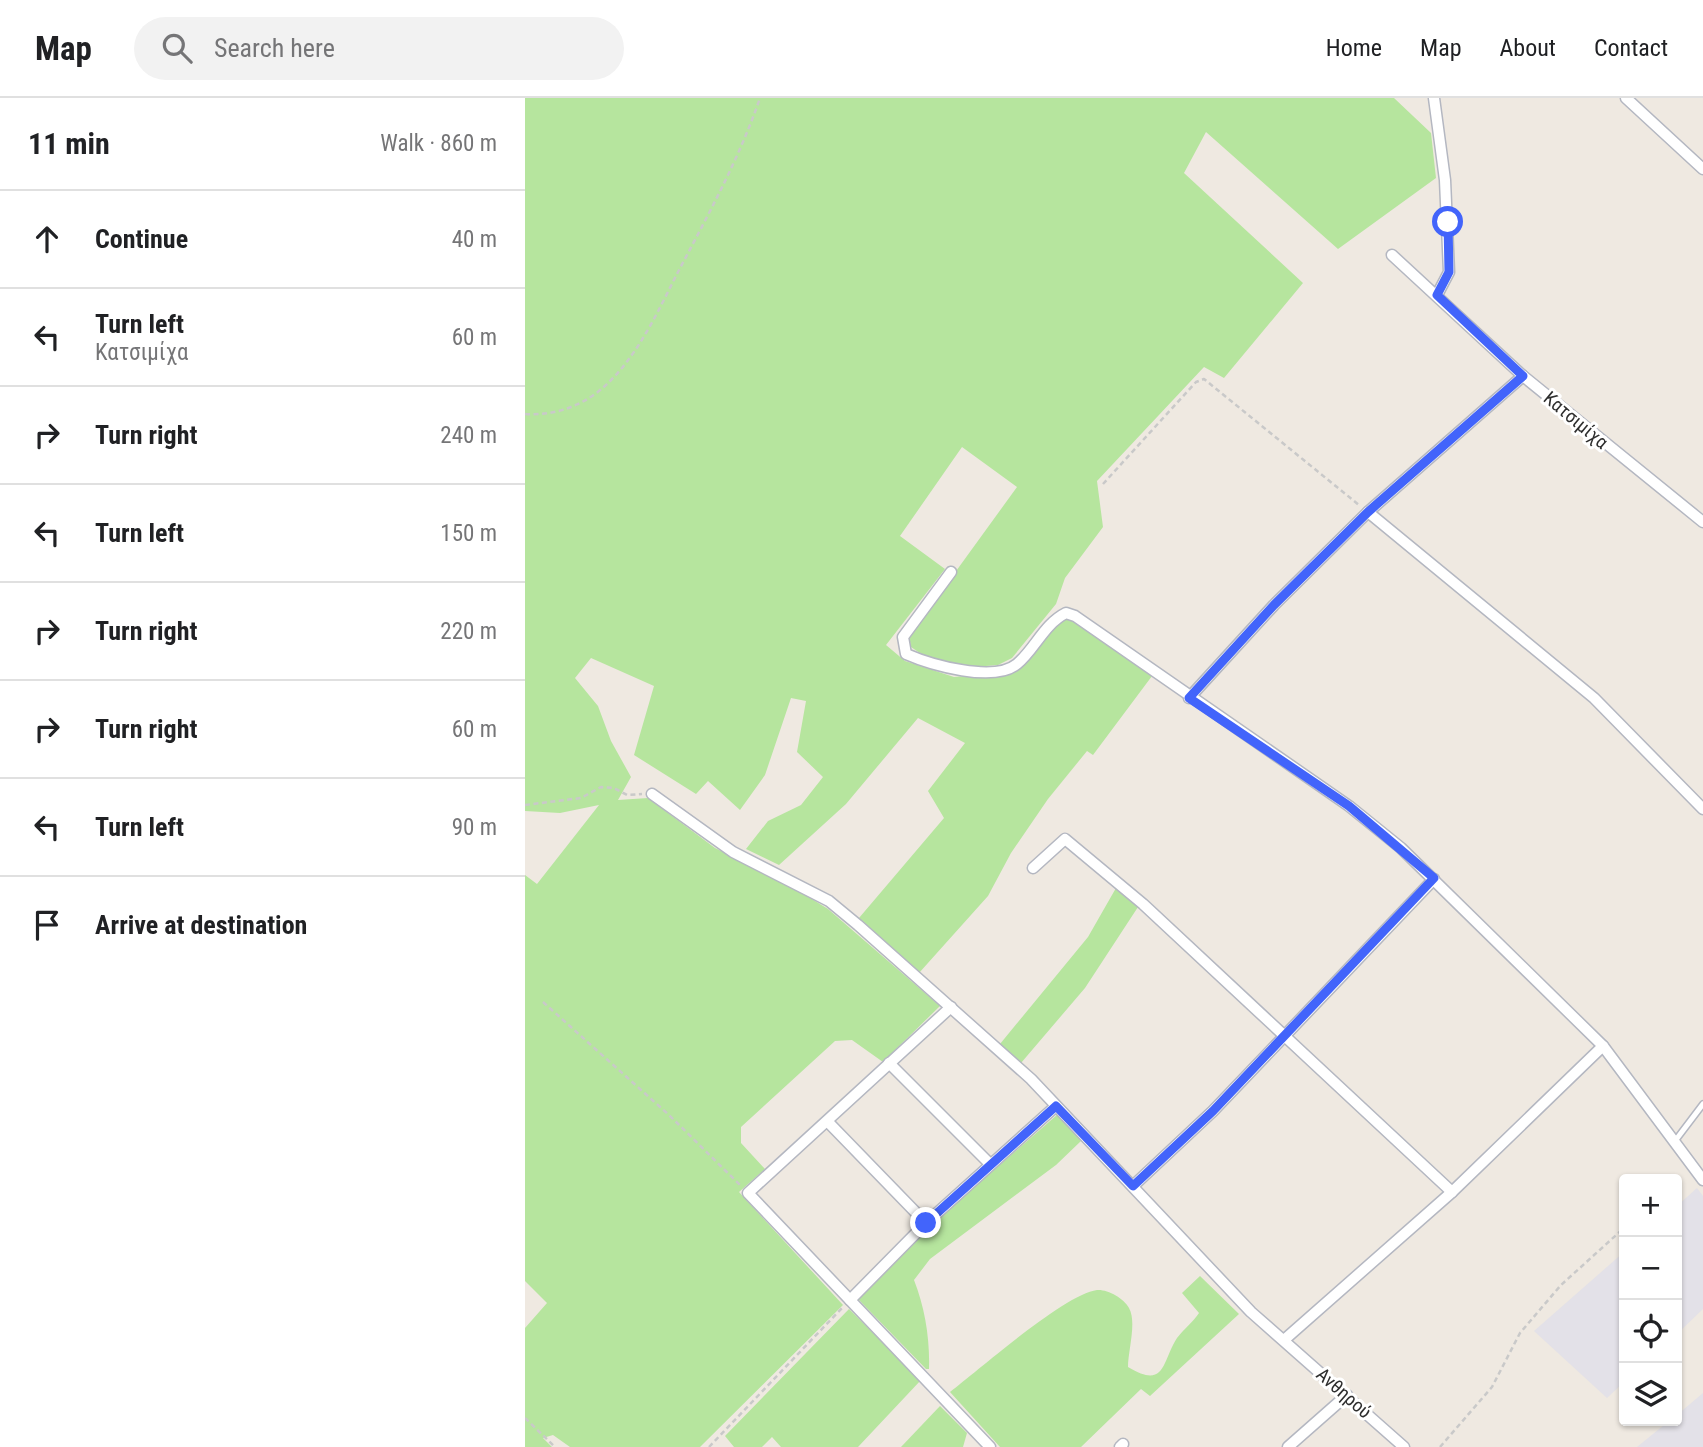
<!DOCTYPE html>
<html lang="en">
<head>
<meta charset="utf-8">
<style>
	body { margin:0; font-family:"Roboto Condensed",sans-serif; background:#f2f2f2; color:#202124 }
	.controls { position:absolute; right:21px; bottom:21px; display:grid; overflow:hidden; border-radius:7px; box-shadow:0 2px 5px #0004 }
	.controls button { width:63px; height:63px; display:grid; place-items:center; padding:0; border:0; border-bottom:2px solid #e0e0e0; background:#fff; color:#202124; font:35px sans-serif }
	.stop { position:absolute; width:21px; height:21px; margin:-16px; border:5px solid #4264fb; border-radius:50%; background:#fff }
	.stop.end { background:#4264fb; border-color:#fff; box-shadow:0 2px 7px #0008 }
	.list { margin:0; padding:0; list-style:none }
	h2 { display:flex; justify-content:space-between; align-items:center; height:91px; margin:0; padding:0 28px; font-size:30px }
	h2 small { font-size:23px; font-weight:400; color:#757577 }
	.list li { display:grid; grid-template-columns:46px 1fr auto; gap:21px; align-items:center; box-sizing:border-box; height:98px; padding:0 28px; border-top:2px solid #e0e0e0 }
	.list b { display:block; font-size:26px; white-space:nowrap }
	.list p { margin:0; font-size:23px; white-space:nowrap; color:#757577 }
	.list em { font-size:23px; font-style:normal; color:#757577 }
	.icon { flex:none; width:38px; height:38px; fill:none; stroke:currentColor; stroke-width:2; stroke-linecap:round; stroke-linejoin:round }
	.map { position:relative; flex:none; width:1178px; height:1349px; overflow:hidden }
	header { display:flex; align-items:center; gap:42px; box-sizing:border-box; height:98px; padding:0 35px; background:#fff; border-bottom:2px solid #e0e0e0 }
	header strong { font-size:33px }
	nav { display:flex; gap:38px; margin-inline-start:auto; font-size:24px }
	.search { width:490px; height:63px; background:#f2f2f2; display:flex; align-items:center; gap:18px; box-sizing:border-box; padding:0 24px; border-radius:38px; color:#757577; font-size:26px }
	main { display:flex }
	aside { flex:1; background:#fff }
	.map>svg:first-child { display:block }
	.industrial { fill:#e3e1e8 }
	.green { fill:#b6e59e }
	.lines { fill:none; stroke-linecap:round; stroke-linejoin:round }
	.service-casing { stroke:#b4b7c1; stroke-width:8 }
	.minor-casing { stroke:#b4b7c1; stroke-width:13 }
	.path { stroke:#c9c9c9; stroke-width:2.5; stroke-dasharray:5 3.5; stroke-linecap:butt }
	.service { stroke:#fff; stroke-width:5 }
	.minor { stroke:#fff; stroke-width:10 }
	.route { stroke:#4264fb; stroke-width:9 }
	.labels { text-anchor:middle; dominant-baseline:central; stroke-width:6; stroke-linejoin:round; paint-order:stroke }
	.street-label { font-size:19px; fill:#2e2e2e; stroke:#fff }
</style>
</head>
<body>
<header>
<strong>Map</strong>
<div class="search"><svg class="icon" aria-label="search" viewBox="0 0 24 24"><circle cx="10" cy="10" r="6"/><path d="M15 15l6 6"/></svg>Search here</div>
<nav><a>Home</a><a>Map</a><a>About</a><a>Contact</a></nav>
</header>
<main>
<aside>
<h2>11 min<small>Walk · 860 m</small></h2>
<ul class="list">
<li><svg class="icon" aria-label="ahead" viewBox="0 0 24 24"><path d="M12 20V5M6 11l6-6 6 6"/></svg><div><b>Continue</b></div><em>40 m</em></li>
<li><svg class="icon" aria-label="left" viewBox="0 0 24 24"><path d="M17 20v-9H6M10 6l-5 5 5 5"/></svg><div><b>Turn left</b><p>Κατσιμίχα</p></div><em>60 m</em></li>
<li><svg class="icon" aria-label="right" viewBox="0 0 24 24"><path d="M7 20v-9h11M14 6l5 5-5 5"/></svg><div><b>Turn right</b></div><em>240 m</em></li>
<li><svg class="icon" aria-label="left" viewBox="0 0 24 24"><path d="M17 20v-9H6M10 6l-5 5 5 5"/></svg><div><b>Turn left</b></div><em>150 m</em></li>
<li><svg class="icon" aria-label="right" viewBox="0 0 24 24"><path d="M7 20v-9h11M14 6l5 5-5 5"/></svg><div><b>Turn right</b></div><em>220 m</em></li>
<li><svg class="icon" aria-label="right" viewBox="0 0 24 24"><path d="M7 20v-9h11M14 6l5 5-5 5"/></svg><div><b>Turn right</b></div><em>60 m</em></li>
<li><svg class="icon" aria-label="left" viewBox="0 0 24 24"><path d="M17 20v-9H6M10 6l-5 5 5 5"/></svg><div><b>Turn left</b></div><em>90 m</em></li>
<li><svg class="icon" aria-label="arrive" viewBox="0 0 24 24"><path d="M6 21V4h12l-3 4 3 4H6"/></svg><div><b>Arrive at destination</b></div></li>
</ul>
</aside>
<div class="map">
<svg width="1178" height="1349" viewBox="0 0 1178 1349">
	<rect width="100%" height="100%" fill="#efe9e1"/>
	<g class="industrial">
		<polygon points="1172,1090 1178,1098 1178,1211 1152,1236 1152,1108"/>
		<polygon points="1099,1154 1099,1284 1082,1300 1009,1233"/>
		<polygon points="1178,1295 1178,1349 1112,1349 1144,1323 1152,1323 1152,1317"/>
	</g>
	<g class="green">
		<polygon points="0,0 869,0 906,35 911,80 813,151 681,34 659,75 778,185 699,280 679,269 572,383 578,429 540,480 531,506 487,560 473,567 437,570 411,566 386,549 384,538 492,389 437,349 375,438 420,471 361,547 380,563 429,579 473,575 492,570 536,512 627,578 568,657 562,653 523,701 486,755 463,798 394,875 334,820 419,720 403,693 440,645 393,620 321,706 254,767 221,751 243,723 276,707 298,679 272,654 281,603 266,600 240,677 215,712 183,683 171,696 109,657 129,588 66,560 50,580 73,608 86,643 106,679 93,702 123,700 190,750 256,782 303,811 415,908 358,964 327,942 310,943 216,1029 216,1045 240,1071 214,1094 318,1207 175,1349 45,1349 28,1337 18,1340 27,1349 0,1349 0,1230 22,1205 0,1183 0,777 12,786 74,707 35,715 0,713"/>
		<polygon points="591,790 613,809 560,890 496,965 475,946 563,839"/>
		<path d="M533 1016 556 1043 531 1067 405 1161 389 1182C400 1210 405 1241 404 1271H401L333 1201 399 1133Z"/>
		<path d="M675 1178 714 1216 625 1298 616 1291 556 1349H475L425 1294C455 1271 540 1196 572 1192 582 1191 599 1200 604 1210 612 1224 603 1253 603 1269 641 1292 637 1263 652 1240 659 1231 668 1224 674 1215L657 1195Z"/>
		<polygon points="324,1211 396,1282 333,1349 256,1349 247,1339 237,1349 209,1349 200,1338"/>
		<polygon points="415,1308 442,1335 438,1349 376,1349"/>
	</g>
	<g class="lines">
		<defs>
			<polyline id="service" points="1150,1043 1178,1006"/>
			<g id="minor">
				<polyline points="909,0 920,82 924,174 912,197"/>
				<polyline points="1101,0 1178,71"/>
				<polyline points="867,157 998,278 1178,424"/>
				<polyline points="843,414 1069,600 1178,711"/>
				<path d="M426 474 378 539 381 556C406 567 469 585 492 566 510 551 519 526 541 515L550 518 824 708 876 750 1078 948 1178 1082"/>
				<polyline points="664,600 749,507 843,414 998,278"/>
				<polyline points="127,696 208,754 304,803 333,827 506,981 726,1214 879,1349"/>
				<polyline points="508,770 540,741 618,806 927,1094"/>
				<polyline points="426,909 223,1095 465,1349"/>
				<polyline points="364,965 465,1066"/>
				<polyline points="303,1024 401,1125"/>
				<polyline points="608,1088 688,1013 909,781"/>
				<polyline points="325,1202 401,1125 531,1008"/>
				<polyline points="759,1242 927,1094 1078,948"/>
				<polyline points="595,1349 598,1346"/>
				<polyline points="763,1349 822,1297"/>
			</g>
		</defs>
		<use href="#service" class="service-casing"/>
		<use href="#minor" class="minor-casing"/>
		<g class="path">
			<path d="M0 316C31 318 60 307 82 286 114 256 134 211 153 174 183 117 214 61 235 0"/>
			<polyline points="578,386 671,284 679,281 834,407"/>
			<polyline points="0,707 56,700 76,689 89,690 102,697 117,696"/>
			<polyline points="18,904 144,1017 215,1087"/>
			<polyline points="0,1320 30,1349"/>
			<polyline points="184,1349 317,1210"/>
			<polyline points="915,1349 967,1289 995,1235 1036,1187 1099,1130"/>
		</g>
		<use href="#service" class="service"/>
		<use href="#minor" class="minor"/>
	</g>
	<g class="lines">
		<polyline class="route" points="401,1125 531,1008 608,1088 688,1013 909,780 824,708 664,600 749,507 843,414 998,278 912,197 924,174 923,124"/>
	</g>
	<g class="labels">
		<g class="street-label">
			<text transform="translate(1051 322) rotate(40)">Κατσιμίχα</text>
			<text transform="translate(819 1295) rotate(41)">Ανθηρού</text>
		</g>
	</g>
</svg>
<div class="controls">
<button>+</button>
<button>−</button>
<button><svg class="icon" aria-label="locate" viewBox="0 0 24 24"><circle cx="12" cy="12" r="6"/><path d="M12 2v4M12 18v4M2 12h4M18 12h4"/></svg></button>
<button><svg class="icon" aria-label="layers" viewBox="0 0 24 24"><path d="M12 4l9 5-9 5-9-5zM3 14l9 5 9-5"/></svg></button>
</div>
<div class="stop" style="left:923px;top:124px"></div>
<div class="stop end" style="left:401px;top:1125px"></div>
</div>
</main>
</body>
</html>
